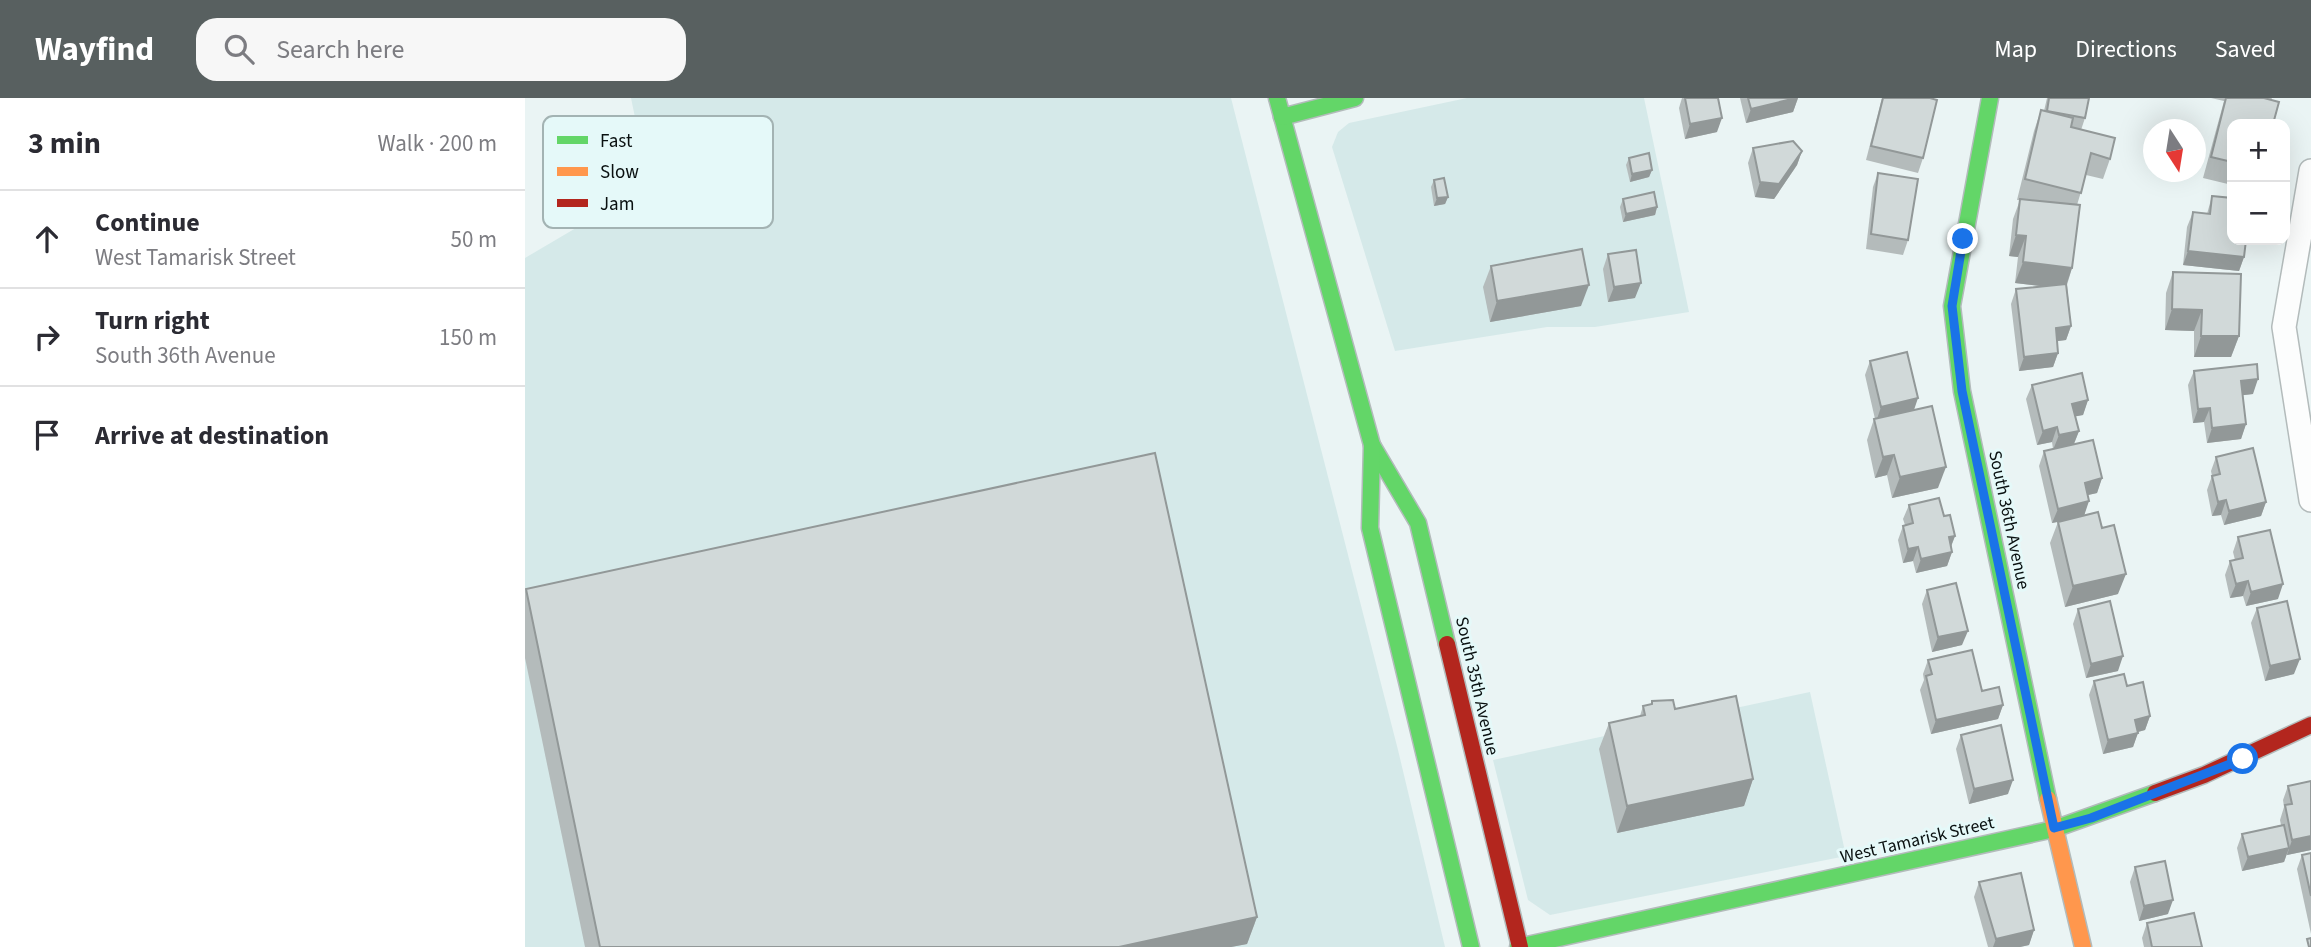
<!DOCTYPE html>
<html lang="en">
<head>
<meta charset="utf-8">
<style>
	body { margin:0; font-family:"Source Sans 3",sans-serif; background:#f7f7f7; color:#2b2b33 }
	.controls { position:absolute; right:21px; top:21px; display:grid; overflow:hidden; border-radius:14px; box-shadow:0 7px 28px #0002 }
	.controls button { width:63px; height:63px; display:grid; place-items:center; padding:0; border:0; border-bottom:2px solid #e1e1e2; background:#fff; color:#2b2b33; font:35px sans-serif }
	.compass { position:absolute; left:1618px; top:21px; width:63px; height:63px; border-radius:50%; background:#fff; box-shadow:0 7px 28px #0002; rotate:168deg }
	.stop { position:absolute; width:21px; height:21px; margin:-16px; border:5px solid #1a73e8; border-radius:50%; background:#fff }
	.stop.end { background:#1a73e8; border-color:#fff; box-shadow:0 2px 7px #0008 }
	.list { margin:0; padding:0; list-style:none }
	h2 { display:flex; justify-content:space-between; align-items:center; height:91px; margin:0; padding:0 28px; font-size:30px }
	h2 small { font-size:23px; font-weight:400; color:#7c7c81 }
	.list li { display:grid; grid-template-columns:46px 1fr auto; gap:21px; align-items:center; box-sizing:border-box; height:98px; padding:0 28px; border-top:2px solid #e1e1e2 }
	.list b { display:block; font-size:26px; white-space:nowrap }
	.list p { margin:0; font-size:23px; white-space:nowrap; color:#7c7c81 }
	.list em { font-size:23px; font-style:normal; color:#7c7c81 }
	.icon { flex:none; width:38px; height:38px; fill:none; stroke:currentColor; stroke-width:2; stroke-linecap:round; stroke-linejoin:round }
	.map { position:relative; flex:none; width:1786px; height:849px; overflow:hidden }
	header { display:flex; align-items:center; gap:42px; box-sizing:border-box; height:98px; padding:0 35px; background:#586060; color:#fff }
	header strong { font-size:33px }
	nav { display:flex; gap:38px; margin-inline-start:auto; font-size:24px }
	.search { width:490px; height:63px; background:#f7f7f7; display:flex; align-items:center; gap:18px; box-sizing:border-box; padding:0 24px; border-radius:21px; color:#7c7c81; font-size:26px }
	main { display:flex }
	aside { flex:1; background:#fff }
	.map>svg:first-child { display:block }
	.built { fill:#d5e9e9 }
	.lines { fill:none; stroke-linecap:round; stroke-linejoin:round }
	.street-casing { stroke:#b3bbbb; stroke-width:26 }
	.fast-casing { stroke:#b3bbbb; stroke-width:19 }
	.slow-casing { stroke:#b3bbbb; stroke-width:19 }
	.jam-casing { stroke:#b3bbbb; stroke-width:19 }
	.street { stroke:#fcfdfd; stroke-width:23 }
	.fast { stroke:#63d668; stroke-width:16 }
	.slow { stroke:#ff974d; stroke-width:16 }
	.jam { stroke:#b3261e; stroke-width:16 }
	.wall { fill:#b4bbbb }
	.shaded-wall { fill:#929898 }
	.building { fill:#d1d9d9; stroke:#929898; stroke-width:2 }
	.route { stroke:#1a73e8; stroke-width:9 }
	.labels { text-anchor:middle; dominant-baseline:central; stroke-width:6; stroke-linejoin:round; paint-order:stroke }
	.street-label { font-size:18px; fill:#091010; stroke:#e5f9f9 }
	.key { fill:#e5f9f9; stroke:#a3b3b3; stroke-width:2 }
	.key-label { font-size:19px; fill:#091010 }
</style>
</head>
<body>
<header>
<strong>Wayfind</strong>
<div class="search"><svg class="icon" aria-label="search" viewBox="0 0 24 24"><circle cx="10" cy="10" r="6"/><path d="M15 15l6 6"/></svg>Search here</div>
<nav><a>Map</a><a>Directions</a><a>Saved</a></nav>
</header>
<main>
<aside>
<h2>3 min<small>Walk · 200 m</small></h2>
<ul class="list">
<li><svg class="icon" aria-label="ahead" viewBox="0 0 24 24"><path d="M12 20V5M6 11l6-6 6 6"/></svg><div><b>Continue</b><p>West Tamarisk Street</p></div><em>50 m</em></li>
<li><svg class="icon" aria-label="right" viewBox="0 0 24 24"><path d="M7 20v-9h11M14 6l5 5-5 5"/></svg><div><b>Turn right</b><p>South 36th Avenue</p></div><em>150 m</em></li>
<li><svg class="icon" aria-label="arrive" viewBox="0 0 24 24"><path d="M6 21V4h12l-3 4 3 4H6"/></svg><div><b>Arrive at destination</b></div></li>
</ul>
</aside>
<div class="map">
<svg width="1786" height="849" viewBox="0 0 1786 849">
	<rect width="100%" height="100%" fill="#eaf4f4"/>
	<g class="built">
		<polygon points="106,0 706,0 873,652 920,849 0,849 0,160 124,87"/>
		<polygon points="942,0 1119,0 1164,214 1070,229 1022,229 870,253 807,49 813,34 824,25"/>
		<polygon points="1285,594 1321,758 1025,817 1003,802 968,662"/>
	</g>
	<g class="lines">
		<defs>
			<polyline id="street" points="1786,73 1759,229 1786,402"/>
			<g id="fast">
				<polyline points="752,0 847,347 893,425 922,546"/>
				<polyline points="1465,0 1427,208 1437,293 1523,701"/>
				<polyline points="757,19 830,0"/>
				<polyline points="847,347 845,430 946,849"/>
				<polyline points="993,849 1529,731 1630,695"/>
			</g>
			<polyline id="slow" points="1523,701 1558,849"/>
			<g id="jam">
				<polyline points="922,546 995,849"/>
				<polyline points="1630,695 1679,677 1786,627"/>
			</g>
		</defs>
		<use href="#street" class="street-casing"/>
		<use href="#fast" class="fast-casing"/>
		<use href="#slow" class="slow-casing"/>
		<use href="#jam" class="jam-casing"/>
		<use href="#street" class="street"/>
		<use href="#fast" class="fast"/>
		<use href="#slow" class="slow"/>
		<use href="#jam" class="jam"/>
	</g>
	<g class="wall">
		<polygon points="1157,0 1193,0 1192,34 1160,41 1154,10"/>
		<polygon points="1215,0 1273,0 1268,14 1221,25"/>
		<polygon points="1357,0 1405,0 1398,60 1393,75 1341,62"/>
		<polygon points="1522,0 1564,0 1560,20 1556,32 1585,61 1578,81 1561,77 1552,107 1547,170 1542,187 1546,228 1541,242 1532,243 1533,255 1528,269 1494,273 1486,206 1491,191 1515,188 1490,185 1493,159 1484,158 1488,121 1495,102 1492,102 1509,33 1516,12 1519,13"/>
		<polygon points="1686,0 1747,0 1746,2 1707,26 1707,87 1678,80 1699,3"/>
		<polygon points="1228,50 1277,53 1272,67 1249,101 1230,99 1223,65"/>
		<polygon points="1104,60 1127,72 1124,79 1105,84 1101,67"/>
		<polygon points="1353,75 1383,142 1378,157 1341,151 1348,89"/>
		<polygon points="909,82 923,99 920,106 909,108 906,89"/>
		<polygon points="1687,98 1719,159 1714,173 1658,167 1662,129 1668,114 1682,116"/>
		<polygon points="1098,101 1132,109 1130,117 1098,124 1095,109"/>
		<polygon points="1083,156 1110,200 1083,204 1078,171"/>
		<polygon points="966,168 1056,208 965,224 958,189"/>
		<polygon points="1648,174 1714,238 1706,259 1669,259 1669,233 1640,232 1641,195"/>
		<polygon points="1345,263 1388,312 1413,390 1367,400 1362,377 1350,380 1342,342 1349,321 1350,321 1340,277"/>
		<polygon points="1669,273 1728,296 1718,297 1721,326 1716,341 1682,345 1679,324 1668,325 1663,287"/>
		<polygon points="1507,287 1563,302 1558,317 1550,318 1554,333 1549,346 1577,380 1572,395 1563,397 1559,418 1593,496 1540,509 1525,445 1533,424 1527,425 1514,368 1519,353 1528,351 1527,344 1512,347 1501,301"/>
		<polygon points="1691,359 1741,404 1736,418 1699,427 1696,417 1687,418 1682,392 1687,378 1686,373"/>
		<polygon points="1384,407 1419,418 1430,438 1426,449 1427,454 1422,468 1391,475 1388,463 1378,465 1373,442 1378,428 1380,427 1378,421"/>
		<polygon points="1713,439 1753,501 1721,508 1718,498 1705,500 1700,477 1705,463 1710,462 1708,454"/>
		<polygon points="1,491 732,819 722,846 706,849 60,849 0,560 0,494"/>
		<polygon points="1402,492 1437,547 1407,554 1397,506"/>
		<polygon points="1732,510 1769,576 1740,583 1726,525"/>
		<polygon points="1553,511 1593,573 1561,580 1548,526"/>
		<polygon points="1403,562 1478,607 1473,621 1406,636 1395,592 1399,582 1398,576"/>
		<polygon points="1569,583 1602,588 1625,618 1620,632 1613,634 1608,649 1578,656 1564,597"/>
		<polygon points="1127,603 1150,611 1228,681 1219,708 1092,735 1074,651 1084,625 1115,618 1118,608 1126,607"/>
		<polygon points="1436,637 1483,696 1444,706 1431,651"/>
		<polygon points="1786,683 1786,752 1762,757 1762,755 1759,764 1717,773 1712,750 1717,736 1756,727 1755,722 1759,709 1758,702 1763,688"/>
		<polygon points="1786,755 1786,836 1772,771 1777,757"/>
		<polygon points="1610,769 1643,816 1614,823 1605,784"/>
		<polygon points="1454,784 1509,832 1504,847 1495,849 1463,849 1449,799"/>
		<polygon points="1622,825 1677,849 1619,849 1617,840"/>
	</g>
	<g class="shaded-wall">
		<polygon points="1271,0 1273,0 1268,14 1221,25 1226,11"/>
		<polygon points="1197,20 1192,34 1160,41 1165,26"/>
		<polygon points="1277,53 1272,67 1249,101 1230,99 1235,84"/>
		<polygon points="1127,72 1124,79 1105,84 1107,76"/>
		<polygon points="923,99 920,106 909,108 912,100"/>
		<polygon points="1132,109 1130,117 1098,124 1101,116"/>
		<polygon points="1491,137 1501,138 1493,159 1484,158"/>
		<polygon points="1663,153 1719,159 1714,173 1658,167"/>
		<polygon points="1498,164 1547,170 1540,191 1490,185"/>
		<polygon points="1116,185 1110,200 1083,204 1089,189"/>
		<polygon points="1064,187 1056,208 965,224 972,203"/>
		<polygon points="1647,211 1677,212 1669,233 1640,232"/>
		<polygon points="1546,228 1541,242 1525,244 1531,230"/>
		<polygon points="1676,238 1714,238 1706,259 1669,259"/>
		<polygon points="1533,255 1528,269 1494,273 1499,259"/>
		<polygon points="1733,281 1728,296 1711,298 1716,283"/>
		<polygon points="1393,300 1388,315 1351,324 1356,309"/>
		<polygon points="1563,302 1558,317 1542,320 1547,306"/>
		<polygon points="1685,310 1679,324 1668,325 1673,311"/>
		<polygon points="1721,326 1716,341 1682,345 1687,330"/>
		<polygon points="1532,329 1527,344 1512,347 1518,333"/>
		<polygon points="1554,333 1548,348 1528,352 1534,337"/>
		<polygon points="1369,357 1362,377 1350,380 1358,359"/>
		<polygon points="1421,369 1413,390 1367,400 1375,379"/>
		<polygon points="1577,380 1572,395 1554,399 1560,385"/>
		<polygon points="1701,402 1696,417 1687,418 1693,404"/>
		<polygon points="1564,403 1559,418 1527,425 1533,411"/>
		<polygon points="1741,404 1736,418 1699,427 1704,413"/>
		<polygon points="1430,438 1424,453 1424,439"/>
		<polygon points="1393,449 1388,463 1378,465 1383,451"/>
		<polygon points="1427,454 1422,468 1391,475 1396,461"/>
		<polygon points="1601,476 1593,496 1540,509 1548,488"/>
		<polygon points="1723,483 1718,498 1705,500 1711,486"/>
		<polygon points="1758,486 1753,501 1721,508 1726,494"/>
		<polygon points="1443,533 1437,547 1407,554 1413,539"/>
		<polygon points="1598,558 1593,573 1561,580 1566,566"/>
		<polygon points="1775,561 1769,576 1740,583 1745,568"/>
		<polygon points="1478,607 1473,621 1406,636 1411,622"/>
		<polygon points="1625,618 1620,632 1605,636 1610,622"/>
		<polygon points="1613,635 1608,649 1578,656 1583,642"/>
		<polygon points="1228,681 1219,708 1092,735 1102,708"/>
		<polygon points="1488,682 1483,696 1444,706 1449,691"/>
		<polygon points="1786,738 1786,752 1762,757 1767,742"/>
		<polygon points="1764,750 1759,764 1717,773 1723,759"/>
		<polygon points="1648,802 1643,816 1614,823 1619,808"/>
		<polygon points="732,819 722,846 706,849 594,849"/>
		<polygon points="1509,832 1504,847 1495,849 1468,849 1471,841"/>
	</g>
	<g class="building">
		<polygon points="1160,0 1193,0 1197,20 1165,26"/>
		<polygon points="1223,0 1271,0 1226,11"/>
		<polygon points="1358,0 1405,0 1412,2 1398,60 1346,48"/>
		<polygon points="1524,0 1564,0 1560,20 1522,13"/>
		<polygon points="1701,0 1739,0 1754,4 1748,26 1707,26 1707,64 1686,59"/>
		<polygon points="1516,12 1548,20 1546,29 1590,40 1585,61 1566,55 1556,95 1500,81"/>
		<polygon points="1268,43 1277,53 1254,86 1235,84 1228,50"/>
		<polygon points="1124,55 1127,72 1107,76 1104,60"/>
		<polygon points="1353,75 1393,81 1383,142 1346,136"/>
		<polygon points="919,80 923,99 912,100 909,82"/>
		<polygon points="1129,94 1132,109 1101,116 1098,101"/>
		<polygon points="1687,98 1707,100 1707,142 1721,142 1719,159 1663,153 1668,114 1685,116"/>
		<polygon points="1495,101 1555,107 1547,170 1498,164 1501,138 1491,137"/>
		<polygon points="1057,151 1064,187 972,203 966,168"/>
		<polygon points="1111,152 1116,185 1089,189 1083,156"/>
		<polygon points="1648,174 1716,176 1714,238 1676,238 1677,212 1647,211"/>
		<polygon points="1541,186 1546,228 1531,230 1533,255 1499,259 1491,191"/>
		<polygon points="1382,254 1393,300 1356,309 1345,263"/>
		<polygon points="1732,266 1733,281 1716,283 1721,326 1687,330 1685,310 1673,311 1669,273"/>
		<polygon points="1557,275 1563,302 1547,306 1554,333 1534,337 1532,329 1518,333 1507,287"/>
		<polygon points="1407,308 1421,369 1375,379 1369,357 1358,359 1349,321"/>
		<polygon points="1568,342 1577,380 1560,385 1564,403 1533,411 1519,353"/>
		<polygon points="1728,350 1741,404 1704,413 1701,402 1693,404 1687,378 1695,376 1691,359"/>
		<polygon points="630,355 732,819 594,849 75,849 1,491"/>
		<polygon points="1414,400 1419,418 1425,417 1430,438 1424,439 1427,454 1396,461 1393,449 1383,451 1378,428 1388,425 1384,407"/>
		<polygon points="1573,414 1577,430 1589,427 1601,476 1548,488 1533,424"/>
		<polygon points="1745,432 1758,486 1726,494 1723,483 1711,486 1705,463 1718,460 1713,439"/>
		<polygon points="1431,485 1443,533 1413,539 1402,492"/>
		<polygon points="1585,503 1598,558 1566,566 1553,511"/>
		<polygon points="1762,503 1775,561 1745,568 1732,510"/>
		<polygon points="1447,552 1457,593 1474,589 1478,607 1411,622 1401,578 1407,576 1403,562"/>
		<polygon points="1599,576 1602,588 1618,584 1625,618 1610,622 1613,635 1583,642 1569,583"/>
		<polygon points="1211,598 1228,681 1102,708 1084,625 1120,617 1118,608 1127,606 1127,603 1148,602 1150,611"/>
		<polygon points="1476,627 1488,682 1449,691 1436,637"/>
		<polygon points="1786,683 1786,738 1767,742 1760,707 1767,706 1763,688"/>
		<polygon points="1759,727 1764,750 1723,759 1717,736"/>
		<polygon points="1786,755 1786,798 1777,757"/>
		<polygon points="1640,763 1648,802 1619,808 1610,769"/>
		<polygon points="1496,775 1509,832 1471,841 1454,784"/>
		<polygon points="1669,815 1677,849 1627,849 1622,825"/>
		<polygon points="1786,840 1786,849 1784,849 1782,841"/>
	</g>
	<g class="lines">
		<polyline class="route" points="1438,141 1427,208 1437,293 1529,730 1566,720 1718,661"/>
	</g>
	<g class="labels">
		<g class="street-label">
			<text transform="translate(1484 422) rotate(78)">South 36th Avenue</text>
			<text transform="translate(952 588) rotate(77)">South 35th Avenue</text>
			<text transform="translate(1392 742) rotate(-13)">West Tamarisk Street</text>
		</g>
	</g>
	<rect x="18" y="18" width="230" height="112" rx="10" class="key"/>
	<rect x="32" y="38" width="31" height="8" fill="#63d668"/>
	<rect x="32" y="69" width="31" height="9" fill="#ff974d"/>
	<rect x="32" y="101" width="31" height="8" fill="#b3261e"/>
	<g class="key-label">
		<text x="75" y="49">Fast</text>
		<text x="75" y="80">Slow</text>
		<text x="75" y="112">Jam</text>
	</g>
</svg>
<div class="controls">
<button>+</button>
<button>−</button>
</div>
<svg class="compass" viewBox="-18 -18 36 36"><path d="M0-13l5 13h-10z" fill="#e53935"/><path d="M0 13l5-13h-10z" fill="#7c7c81"/></svg>
<div class="stop" style="left:1718px;top:661px"></div>
<div class="stop end" style="left:1438px;top:141px"></div>
</div>
</main>
</body>
</html>
